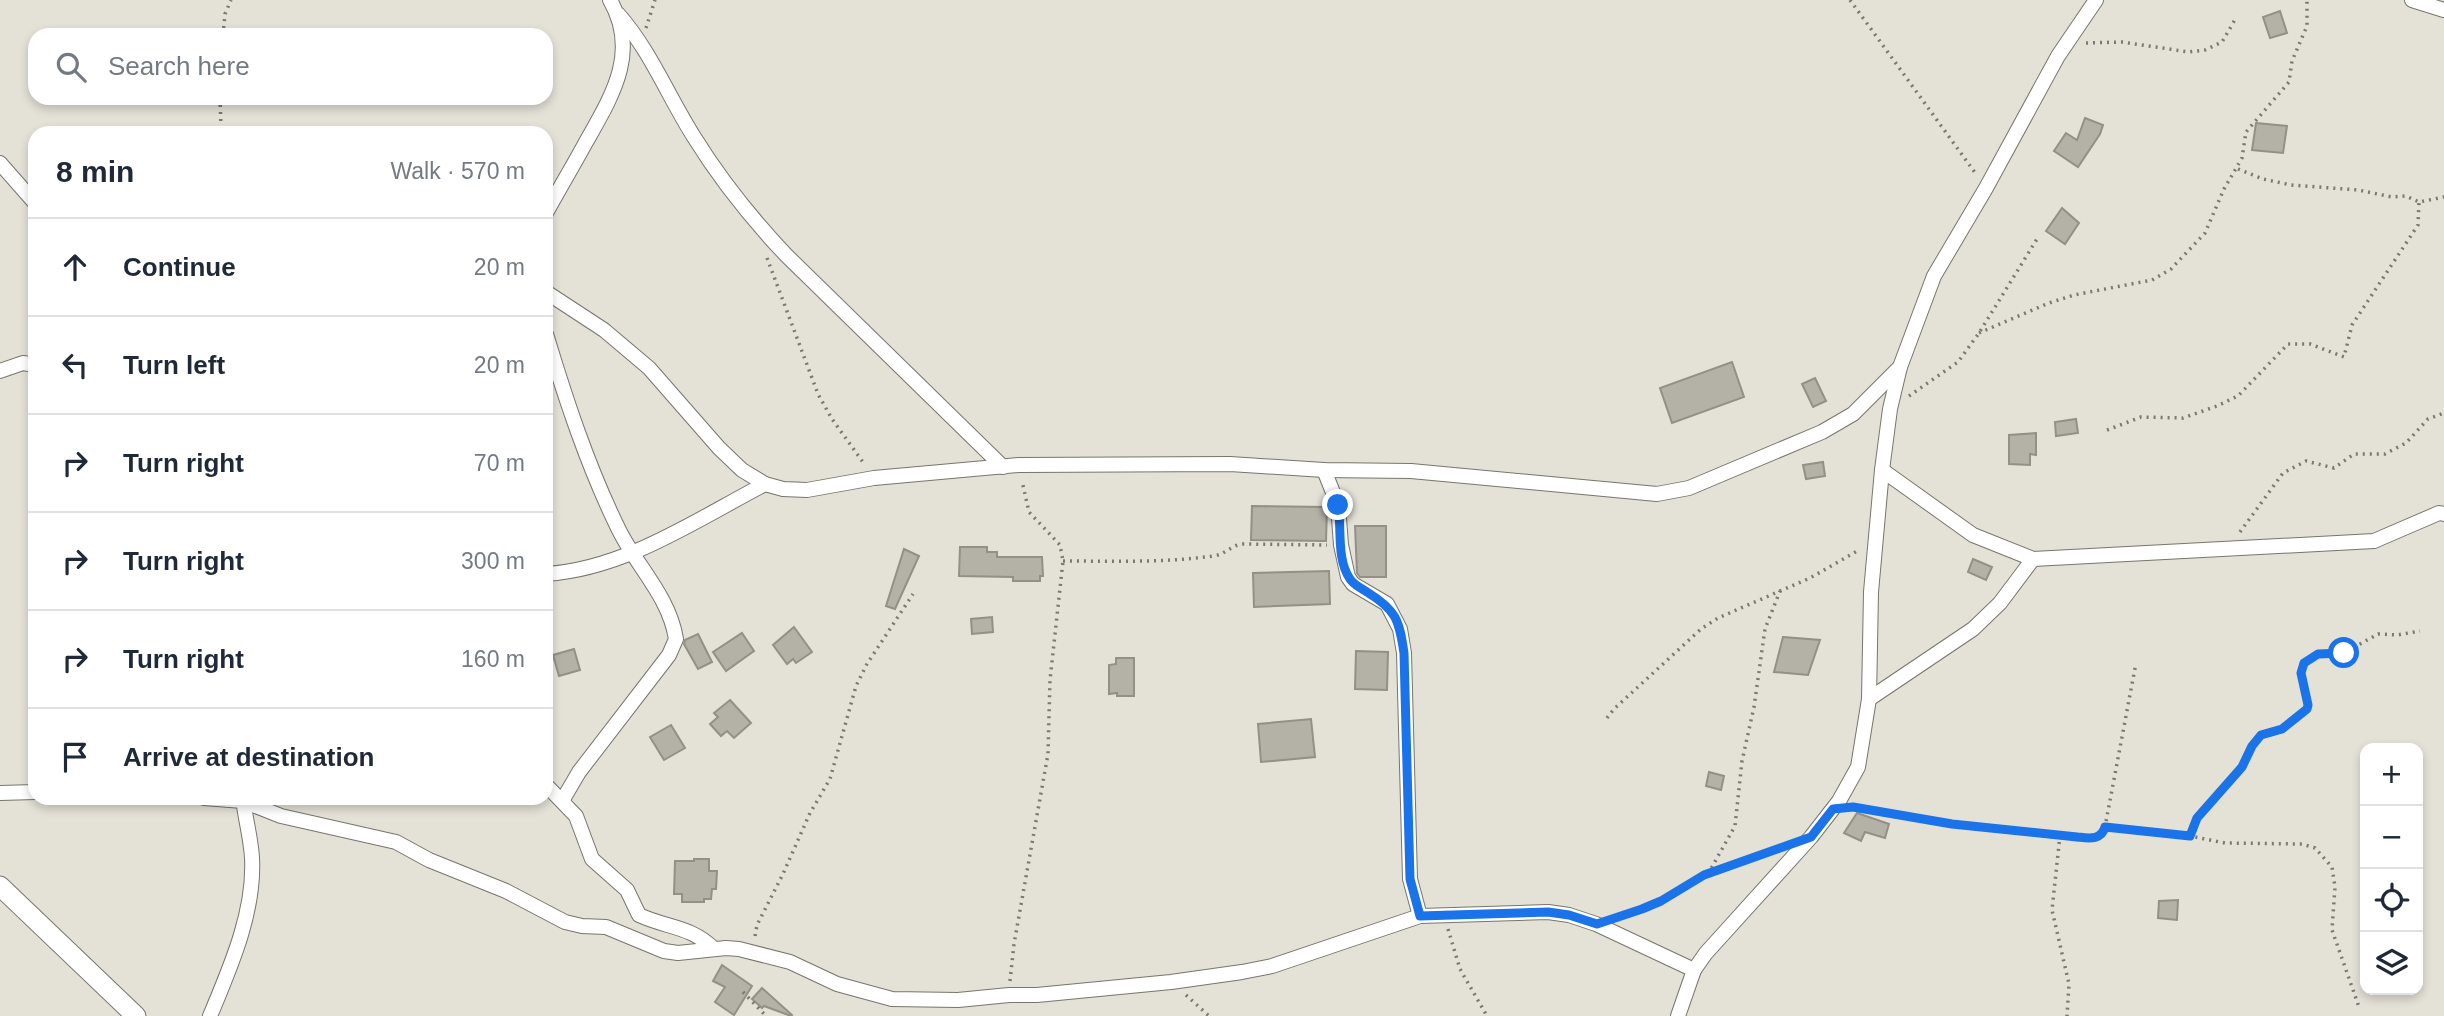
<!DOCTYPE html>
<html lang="en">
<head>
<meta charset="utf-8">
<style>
	body { margin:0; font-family:Arial,sans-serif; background:#f2f2f3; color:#1f2937 }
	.controls { position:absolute; right:21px; bottom:21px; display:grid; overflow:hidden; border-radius:14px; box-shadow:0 4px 10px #0003 }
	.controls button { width:63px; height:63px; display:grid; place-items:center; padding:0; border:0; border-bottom:2px solid #e0e1e3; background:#fff; color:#1f2937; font:35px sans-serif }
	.stop { position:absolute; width:21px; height:21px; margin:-16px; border:5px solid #1a73e8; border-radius:50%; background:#fff }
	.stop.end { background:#1a73e8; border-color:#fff; box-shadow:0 2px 7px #0008 }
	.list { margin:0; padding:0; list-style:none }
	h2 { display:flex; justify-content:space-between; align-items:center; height:91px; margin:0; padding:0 28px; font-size:30px }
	h2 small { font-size:23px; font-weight:400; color:#747a83 }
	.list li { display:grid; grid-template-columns:46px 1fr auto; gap:21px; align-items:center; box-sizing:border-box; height:98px; padding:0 28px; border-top:2px solid #e0e1e3 }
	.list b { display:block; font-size:26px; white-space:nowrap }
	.list em { font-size:23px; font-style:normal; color:#747a83 }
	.icon { flex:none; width:38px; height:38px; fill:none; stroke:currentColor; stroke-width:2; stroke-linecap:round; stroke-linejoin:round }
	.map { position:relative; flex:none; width:2444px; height:1016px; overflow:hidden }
	.search { position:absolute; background:#fff; box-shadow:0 4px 10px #0003; left:28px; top:28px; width:525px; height:77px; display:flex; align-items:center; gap:18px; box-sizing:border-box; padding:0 24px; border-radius:21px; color:#747a83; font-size:26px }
	.panel { position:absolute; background:#fff; box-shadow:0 4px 10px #0003; left:28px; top:126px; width:525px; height:679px; border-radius:21px }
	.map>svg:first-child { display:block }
	.building { fill:#b4b1a7; stroke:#939086; stroke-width:2 }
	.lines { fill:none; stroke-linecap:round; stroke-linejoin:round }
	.street-casing { stroke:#78756c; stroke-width:16 }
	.secondary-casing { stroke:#78756c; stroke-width:21 }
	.path { stroke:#7a7871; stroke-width:3.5; stroke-dasharray:2 5; stroke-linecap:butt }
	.street { stroke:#fff; stroke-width:14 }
	.secondary { stroke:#fff; stroke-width:19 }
	.route { stroke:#1a73e8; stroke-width:9 }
</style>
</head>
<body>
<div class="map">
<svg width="2444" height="1016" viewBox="0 0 2444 1016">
	<rect width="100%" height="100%" fill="#e4e1d7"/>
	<g class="building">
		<polygon points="2280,11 2287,33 2270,38 2263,17"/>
		<polygon points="2085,118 2103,125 2100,134 2078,167 2054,151 2066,133 2077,140"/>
		<polygon points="2256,123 2287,126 2283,153 2252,150"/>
		<polygon points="2062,208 2079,223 2065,244 2046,231"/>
		<polygon points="1732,362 1744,397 1672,423 1660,388"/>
		<polygon points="1815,378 1826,401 1813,407 1802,384"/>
		<polygon points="2076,419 2078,433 2056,436 2055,422"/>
		<polygon points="2036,433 2036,455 2030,454 2030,465 2009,464 2009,435"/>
		<polygon points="1823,462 1825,476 1806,479 1803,465"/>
		<polygon points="1252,506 1327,507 1326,541 1251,540"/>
		<polygon points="1355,526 1386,526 1386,577 1360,577 1357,573"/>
		<polygon points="960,547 987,547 987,552 997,552 997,557 1042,557 1043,576 1040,576 1040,581 1013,581 1013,577 959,576"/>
		<polygon points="904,549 919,556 895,609 886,606"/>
		<polygon points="1973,559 1992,567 1986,580 1968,572"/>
		<polygon points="1329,571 1330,604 1254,607 1253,573"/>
		<polygon points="992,617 993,632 972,634 971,619"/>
		<polygon points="794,627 812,652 796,663 793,659 787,664 773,645"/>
		<polygon points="742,633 754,651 726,671 713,652"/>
		<polygon points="698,634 712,662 698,669 684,644 685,640"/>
		<polygon points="1783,637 1820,640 1808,675 1774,672"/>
		<polygon points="574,649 580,670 559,676 553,655"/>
		<polygon points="1356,651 1388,652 1387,690 1355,689"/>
		<polygon points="1116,658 1134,658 1134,696 1117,696 1117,693 1109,694 1109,665 1116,664"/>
		<polygon points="730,700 751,723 734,738 727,731 721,736 710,724 718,717 714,713"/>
		<polygon points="1311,719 1315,757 1261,762 1258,724"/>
		<polygon points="671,725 685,748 664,760 650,737"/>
		<polygon points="1709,772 1724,776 1721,790 1706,786"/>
		<polygon points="1857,813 1889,824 1885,838 1865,832 1861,841 1844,833"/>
		<polygon points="694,859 709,859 709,871 717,871 716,889 712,889 711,899 704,899 704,902 682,902 682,894 674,894 675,861 694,861"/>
		<polygon points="2178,900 2177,920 2158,918 2159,901"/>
		<polygon points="722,965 752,986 734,1015 715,1002 725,987 713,981"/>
		<polygon points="762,988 792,1015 791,1016 764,1006 762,1008 752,999"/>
	</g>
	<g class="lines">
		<defs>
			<g id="street">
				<polyline points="2412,0 2444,10"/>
				<path d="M618 14C650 50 668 96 694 137 720 179 752 219 786 255L1003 467"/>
				<polyline points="0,163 35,203"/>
				<path d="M546 213C559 189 573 166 586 142 612 96 640 52 610 0"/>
				<polyline points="546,292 604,330 649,368 719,448 742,470 765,484 783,489 807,490 874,478 1019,465 1230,464 1324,470 1411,471 1657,494 1689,488 1822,432 1853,414 1900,367"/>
				<path d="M546 334C566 400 587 464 617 526 635 565 669 595 676 639L669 655 579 772 562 801"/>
				<polyline points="0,371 23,363 35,365"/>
				<polyline points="1324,470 1338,505 1341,545 1348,577 1353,584 1387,604 1400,629 1404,653 1410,879 1420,916"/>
				<polyline points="1882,470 1973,535 2033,559 2374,541 2439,513 2444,514"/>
				<path d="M546 574C625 569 696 520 765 484"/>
				<polyline points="1869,699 1973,629 2000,603 2033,559"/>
				<path d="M546 785 576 816 592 859 627 890 639 915C667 928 691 926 714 949"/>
				<polyline points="0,793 35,792"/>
				<polyline points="204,798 243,801 281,816 396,842 429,860 506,891 565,922 582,926 606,927 664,951 678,953 726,948 739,949 790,962 837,984 892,999 958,1000 1009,995 1037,995 1171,982 1242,972 1272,966 1420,916 1548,912 1569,915 1596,924 1694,970"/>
				<path d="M210 1016C230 968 255 912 252 858 251 838 245 818 243 798"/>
				<polyline points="1678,1016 1694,970 1706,953 1811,837 1839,801 1858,767 1869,699 1871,592 1882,470 1890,409 1900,367 1934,276 1986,188 2058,56 2096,0"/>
			</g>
			<polyline id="secondary" points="0,886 136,1016"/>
		</defs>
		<use href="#street" class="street-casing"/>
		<use href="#secondary" class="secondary-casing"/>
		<g class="path">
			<polyline points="1850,0 1976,174"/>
			<polyline points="646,28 655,0"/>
			<polyline points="223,35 225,14 231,0"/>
			<polyline points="2086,43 2122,42 2189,52 2205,50 2222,42 2236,18"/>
			<polyline points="220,98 221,128 223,133"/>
			<polyline points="2238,169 2263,179 2291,185 2358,190 2392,197 2406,196 2419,202 2444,197"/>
			<polyline points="767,258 818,394 832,419 865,465"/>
			<polyline points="1979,333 2049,303 2074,295 2152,280 2171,269 2205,233 2224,189 2242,158 2246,132 2289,82 2292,61 2307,26 2307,0"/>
			<polyline points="1909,396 1958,362 1979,333 2037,239"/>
			<polyline points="2107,430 2141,417 2183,418 2217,406 2238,396 2288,344 2310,344 2344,357 2352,325 2418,225 2419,202"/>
			<polyline points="2240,532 2283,473 2306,461 2334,468 2354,454 2385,454 2406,443 2428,419 2444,413"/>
			<path d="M1063 561C1113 561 1164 563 1213 556 1225 555 1231 545 1243 544L1327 545"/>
			<polyline points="1607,718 1614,709 1701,629 1718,618 1810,578 1859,550"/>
			<polyline points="1853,807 1952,824 2096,838 2103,833 2105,827 2136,663"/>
			<polyline points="2105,827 2190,836 2225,843 2302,844 2315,848 2332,867 2335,887 2332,930 2359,1007"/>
			<polyline points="2060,835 2052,910 2069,984 2067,1016"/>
			<polyline points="2190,836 2197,818 2242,767 2252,745 2261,735 2282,729 2307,709 2308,705 2301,672 2304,663 2309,658 2318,654 2344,653 2378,634 2397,635 2420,631"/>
			<polyline points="1708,874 1735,826 1742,761 1754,707 1765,629 1780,591"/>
			<polyline points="1618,917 1661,901 1704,875 1781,846"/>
			<polyline points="1448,929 1460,969 1487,1016"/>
			<polyline points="755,936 757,925 783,874 810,813 830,779 856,686 867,664 913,594"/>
			<polyline points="1010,981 1014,944 1048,754 1050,680 1063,561 1060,545 1029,512 1022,481"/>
			<polyline points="743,992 766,1016"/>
			<polyline points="1186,995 1209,1016"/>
		</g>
		<use href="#street" class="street"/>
		<use href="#secondary" class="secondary"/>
	</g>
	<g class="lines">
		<path class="route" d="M1338 505C1342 527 1336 559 1350 579 1354 585 1361 588 1367 592 1396 610 1399 619 1404 653L1410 879 1420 916 1548 912 1569 915 1597 924 1642 909 1661 901 1704 875 1811 837 1833 809 1853 807 1952 824 2077 837C2088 838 2101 841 2105 827L2190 836 2197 818 2242 767 2252 746 2261 735 2282 729 2307 709 2308 705 2301 673 2304 663 2318 654 2344 653"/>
	</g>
</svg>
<div class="controls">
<button>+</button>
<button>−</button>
<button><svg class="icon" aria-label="locate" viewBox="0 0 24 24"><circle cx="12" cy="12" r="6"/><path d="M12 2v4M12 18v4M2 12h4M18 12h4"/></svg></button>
<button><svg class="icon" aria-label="layers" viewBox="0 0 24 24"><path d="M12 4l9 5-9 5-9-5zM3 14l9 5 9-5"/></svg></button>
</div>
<div class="stop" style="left:2344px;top:653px"></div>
<div class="stop end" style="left:1338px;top:505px"></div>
<div class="search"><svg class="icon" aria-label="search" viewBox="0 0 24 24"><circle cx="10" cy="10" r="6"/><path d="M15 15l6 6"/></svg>Search here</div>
<section class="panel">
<h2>8 min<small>Walk · 570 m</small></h2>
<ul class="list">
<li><svg class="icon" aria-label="ahead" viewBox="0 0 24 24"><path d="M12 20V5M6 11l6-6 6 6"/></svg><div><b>Continue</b></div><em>20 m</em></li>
<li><svg class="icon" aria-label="left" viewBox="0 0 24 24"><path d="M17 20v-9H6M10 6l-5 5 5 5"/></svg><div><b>Turn left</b></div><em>20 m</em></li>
<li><svg class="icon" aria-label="right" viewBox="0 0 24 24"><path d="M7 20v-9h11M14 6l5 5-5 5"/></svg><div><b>Turn right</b></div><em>70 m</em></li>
<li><svg class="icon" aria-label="right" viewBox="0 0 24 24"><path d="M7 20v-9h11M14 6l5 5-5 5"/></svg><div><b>Turn right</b></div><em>300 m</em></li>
<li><svg class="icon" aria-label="right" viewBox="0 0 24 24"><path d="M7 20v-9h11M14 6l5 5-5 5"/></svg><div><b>Turn right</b></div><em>160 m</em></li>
<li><svg class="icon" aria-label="arrive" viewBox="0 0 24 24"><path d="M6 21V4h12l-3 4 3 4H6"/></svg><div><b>Arrive at destination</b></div></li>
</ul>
</section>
</div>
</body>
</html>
